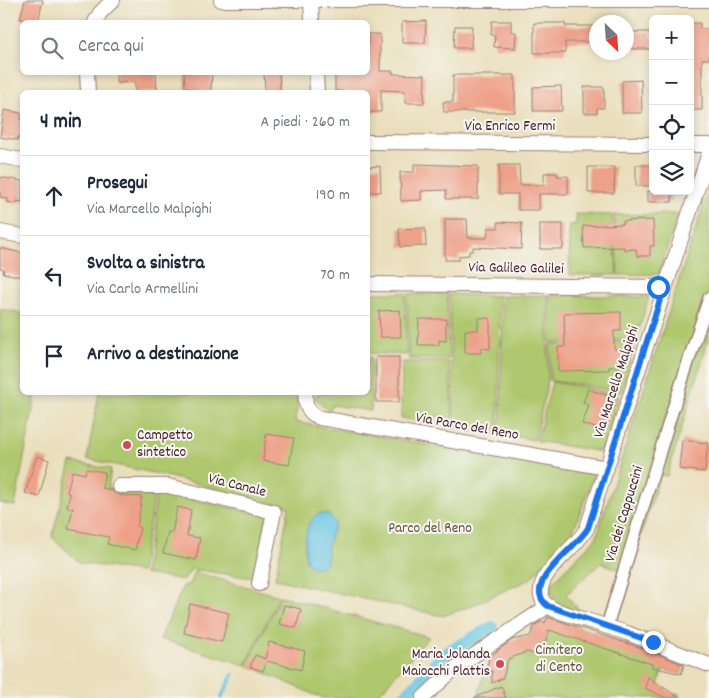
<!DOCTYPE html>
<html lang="it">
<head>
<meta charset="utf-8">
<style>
	body { margin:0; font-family:Dekko,sans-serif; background:#f6f6f7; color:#1f2937 }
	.controls { position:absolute; right:15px; top:15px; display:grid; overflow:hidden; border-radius:8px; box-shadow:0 2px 8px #0003 }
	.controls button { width:45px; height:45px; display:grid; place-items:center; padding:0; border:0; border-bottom:1px solid #e0e1e3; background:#fff; color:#1f2937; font:25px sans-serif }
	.compass { position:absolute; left:589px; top:15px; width:45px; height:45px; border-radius:50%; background:#fff; box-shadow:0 2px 8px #0003; rotate:155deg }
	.stop { position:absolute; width:15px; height:15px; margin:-11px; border:4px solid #1a73e8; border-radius:50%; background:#fff }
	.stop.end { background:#1a73e8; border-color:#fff; box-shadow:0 1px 5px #0008 }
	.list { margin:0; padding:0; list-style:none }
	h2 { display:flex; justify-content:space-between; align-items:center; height:65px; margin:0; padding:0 20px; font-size:21px }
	h2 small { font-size:16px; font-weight:400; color:#747a83 }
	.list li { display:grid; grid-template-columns:32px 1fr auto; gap:15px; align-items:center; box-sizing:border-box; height:80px; padding:0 20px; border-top:1px solid #e0e1e3 }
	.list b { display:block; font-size:19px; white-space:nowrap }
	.list p { margin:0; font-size:16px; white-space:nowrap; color:#747a83 }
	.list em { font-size:16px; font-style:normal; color:#747a83 }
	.icon { flex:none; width:28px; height:28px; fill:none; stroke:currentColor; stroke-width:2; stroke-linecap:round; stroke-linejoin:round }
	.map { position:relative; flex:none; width:709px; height:698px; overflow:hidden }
	.search { position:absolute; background:#fff; box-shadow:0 2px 8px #0003; left:20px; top:20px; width:350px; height:55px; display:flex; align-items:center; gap:12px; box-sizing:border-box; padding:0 18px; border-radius:8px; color:#747a83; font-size:19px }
	.panel { position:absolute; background:#fff; box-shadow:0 2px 8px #0003; left:20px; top:90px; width:350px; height:305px; border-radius:8px }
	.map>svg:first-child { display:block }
	.green { fill:#afc86e; stroke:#7c744c }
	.water { fill:#64c3e2; stroke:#577186 }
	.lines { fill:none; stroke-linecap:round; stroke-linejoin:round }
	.stream { stroke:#64c3e2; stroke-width:4 }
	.canal { stroke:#64c3e2; stroke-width:12 }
	.building { fill:#eea088 }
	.pedestrian-casing { stroke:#9a7f74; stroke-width:14 }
	.minor-casing { stroke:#9a7f74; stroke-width:16 }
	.pedestrian { stroke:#fff; stroke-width:11 }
	.minor { stroke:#fff; stroke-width:14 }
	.route { stroke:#1a73e8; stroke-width:6 }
	.poi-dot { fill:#d1495b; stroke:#f6f6f2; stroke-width:2 }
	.labels { text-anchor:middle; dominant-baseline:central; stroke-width:4; stroke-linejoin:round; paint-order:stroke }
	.street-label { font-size:15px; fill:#4a1f2b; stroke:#f6f6f2 }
	.poi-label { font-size:15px; fill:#4a1f2b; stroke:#f6f6f2; text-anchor:start }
	.park-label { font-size:15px; fill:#68523f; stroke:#f6f6f2 }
</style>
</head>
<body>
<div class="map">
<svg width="709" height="698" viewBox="0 0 709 698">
	<rect width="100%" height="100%" fill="#f6f6f2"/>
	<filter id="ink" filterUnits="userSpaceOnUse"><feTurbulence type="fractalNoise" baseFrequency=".02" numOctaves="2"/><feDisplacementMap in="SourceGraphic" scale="10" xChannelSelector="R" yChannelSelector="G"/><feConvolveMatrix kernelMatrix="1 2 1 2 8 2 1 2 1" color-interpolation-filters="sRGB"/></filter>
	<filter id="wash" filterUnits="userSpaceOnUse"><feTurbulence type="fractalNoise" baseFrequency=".0096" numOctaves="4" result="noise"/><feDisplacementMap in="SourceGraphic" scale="20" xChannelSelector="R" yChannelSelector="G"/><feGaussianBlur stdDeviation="1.12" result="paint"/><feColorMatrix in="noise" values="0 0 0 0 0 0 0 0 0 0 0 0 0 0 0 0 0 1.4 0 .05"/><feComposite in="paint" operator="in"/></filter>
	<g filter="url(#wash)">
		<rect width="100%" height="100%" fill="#eadfbc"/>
		<g class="green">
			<path d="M709 187V338L667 476 660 475 629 573 601 563 566 595 581 612C564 607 546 605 552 583L596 538Z"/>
			<polygon points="576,214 612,215 617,275 570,275 569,225 576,224"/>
			<polygon points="678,214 659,274 618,275 614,215"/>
			<polygon points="368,293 405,293 407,355 368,353"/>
			<polygon points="407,294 447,294 449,359 409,359"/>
			<polygon points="449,294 500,296 498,435 454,428"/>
			<polygon points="548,295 548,380 535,440 500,434 503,296"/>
			<polygon points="550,295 649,297 636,339 550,342"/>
			<polygon points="0,309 22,313 22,392 36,393 15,506 0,503"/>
			<polygon points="636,341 621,393 586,385 550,381 550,344"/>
			<polygon points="368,357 372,358 371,411 333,405 329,412 316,399 317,393 368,392"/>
			<polygon points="402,362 449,362 453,428 449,427 450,418 436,416 435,424 401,418"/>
			<polygon points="552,382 585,387 619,396 602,452 537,441"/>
			<polygon points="299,392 295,422 595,473 573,531 530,579 471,606 443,616 275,579 289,507 158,474 87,459 99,393"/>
			<polygon points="71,462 111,469 108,488 154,497 141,572 80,563 52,537"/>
			<polygon points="157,493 268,515 253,578 191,569 184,580 144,574"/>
			<polygon points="194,572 279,596 246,665 160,639 183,586 189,584"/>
			<polygon points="281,596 429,637 375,698 322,698 247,665"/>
			<path d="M548 617 685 663 681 674 663 670 658 684 666 689 671 696 678 693 680 698H477C488 663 489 643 530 636L536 621 545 623Z"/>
		</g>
		<path class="water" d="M321 513 329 515 335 523 327 549V563C318 568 312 571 306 561 304 544 303 520 321 513Z"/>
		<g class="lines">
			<polyline class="stream" points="221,698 233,675"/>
			<polyline class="canal" points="403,698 444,654 492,627"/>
		</g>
		<g id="blocks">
			<g class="building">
				<polygon points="25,0 43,0 38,22 20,19"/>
				<polygon points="426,21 425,43 402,43 402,22"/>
				<polygon points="492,21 511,21 511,32 516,32 515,48 494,47 495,35 491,35"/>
				<polygon points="534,23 565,23 565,26 596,26 596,42 565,42 565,53 534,53"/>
				<polygon points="690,23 700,23 700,29 709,29 709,59 702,59 702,110 690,110 692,40 690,40"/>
				<polygon points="455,26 472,26 471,48 454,48"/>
				<polygon points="631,32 650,32 650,37 653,37 653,49 631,49"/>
				<polygon points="368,34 380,34 380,71 393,71 393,74 425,75 424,103 405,103 405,91 381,90 381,112 368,112 368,92 335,91 335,73 368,72"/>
				<polygon points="116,72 156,72 157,91 135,92 135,82 116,83"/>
				<polygon points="184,72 212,72 211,92 188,92 188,88 185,88"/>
				<polygon points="264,72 279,72 280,92 265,92"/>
				<polygon points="453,75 515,75 515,112 444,112 443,102 453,102"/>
				<polygon points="641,80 642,113 622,113 622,81"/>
				<polygon points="561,86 562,111 533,111 533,87"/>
				<polygon points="584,87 604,87 604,108 597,108 597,113 584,113"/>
				<polygon points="4,110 21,113 22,138 18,137 18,140 0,137"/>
				<polygon points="414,164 478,166 478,199 446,199 446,190 421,191 421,200 401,201 400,172 414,172"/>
				<polygon points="499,165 519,165 520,185 544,185 544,173 557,173 557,176 568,176 568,194 539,194 539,210 518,210 518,194 499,194"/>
				<rect x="636" y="165" width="17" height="21"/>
				<polygon points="380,166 381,192 368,192 368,167"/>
				<polygon points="588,167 615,167 614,193 588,193"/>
				<polygon points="0,177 22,181 22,202 17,201 17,204 7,202 8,199 0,197"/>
				<rect x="648" y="191" width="24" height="11"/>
				<polygon points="445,219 467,219 468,238 487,238 488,228 498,228 498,222 522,223 521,249 473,247 473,251 469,251 469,255 459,256 459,260 445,260"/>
				<polygon points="653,220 654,246 650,246 650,256 637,256 636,249 624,250 624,247 584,248 583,226 623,224 623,221"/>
				<rect x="540" y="224" width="23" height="25"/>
				<polygon points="425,228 426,246 400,247 399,229"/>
				<polygon points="0,248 22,253 22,277 3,273 4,269 0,268"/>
				<polygon points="400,310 401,337 380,337 379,311"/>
				<polygon points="621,312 621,331 614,331 614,349 624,349 625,366 609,367 609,370 558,371 558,347 565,347 564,313"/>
				<polygon points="478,318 490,318 490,349 481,348 481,353 465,353 465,330 478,330"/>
				<polygon points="419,319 446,319 446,341 439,340 439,345 418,345"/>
				<rect x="376" y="357" width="23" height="45"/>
				<polygon points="588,389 614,398 603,430 582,424 589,405 583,403"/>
				<polygon points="266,434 294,438 289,465 263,461"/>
				<polygon points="682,440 708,443 705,472 679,469"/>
				<polygon points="37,456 49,460 39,497 25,493"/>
				<polygon points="86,469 105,472 102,488 111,490 119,495 142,497 137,527 140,528 135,550 107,544 109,537 68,529 73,508 67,507 70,494 67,493 72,471 85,474"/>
				<polygon points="177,507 191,510 187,536 200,538 196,560 163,553 168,532 172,533"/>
				<polygon points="190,604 229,613 222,642 184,633"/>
				<polygon points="284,605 301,609 296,628 279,624"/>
				<polygon points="548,617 650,651 684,665 681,674 652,667 652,664 549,630 541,656 527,652 508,659 503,678 492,683 492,671 486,670 489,658 498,650 512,640 530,636 534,626 540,622 545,623"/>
				<polygon points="269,642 305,651 301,670 267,661 263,671 250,667 255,655 265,659"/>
				<polygon points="648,677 678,697 678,698 666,698 645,688"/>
				<polygon points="501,686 506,698 474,698"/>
			</g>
		</g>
	</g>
	<g filter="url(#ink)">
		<use href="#blocks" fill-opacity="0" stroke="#9a7f74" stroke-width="1"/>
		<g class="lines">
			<defs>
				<polyline id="pedestrian" points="607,626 672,412 709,298"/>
				<g id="minor">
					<polyline points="221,0 709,0"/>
					<polyline points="311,0 312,22"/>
					<polyline points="95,22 100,13 113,0"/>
					<polyline points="87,72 88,92"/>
					<polyline points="316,72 317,92"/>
					<polyline points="368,142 653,144"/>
					<polyline points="690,145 709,145"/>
					<path d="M709 153 587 528C576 550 528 576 544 603L555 610 627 633 709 665"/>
					<polyline points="0,156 22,160"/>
					<polyline points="0,232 22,236"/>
					<polyline points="368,284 664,287"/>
					<path d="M306 392C304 405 308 413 320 418L607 468"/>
					<polyline points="119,486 168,486 274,512 259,584"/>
					<polyline points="423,698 455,668 548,606"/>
				</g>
			</defs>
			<use href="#pedestrian" class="pedestrian-casing"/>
			<use href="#minor" class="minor-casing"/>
			<use href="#pedestrian" class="pedestrian"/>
			<use href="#minor" class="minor"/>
		</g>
	</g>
	<g class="lines" filter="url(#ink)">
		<path class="route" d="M653 642 548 606C519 584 576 549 588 528L664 287H658"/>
	</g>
	<g class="poi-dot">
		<circle cx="127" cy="445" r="5"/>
		<circle cx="500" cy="664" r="5"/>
	</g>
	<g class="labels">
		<g class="street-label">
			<text x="510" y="127">Via Enrico Fermi</text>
			<text transform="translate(516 269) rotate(1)">Via Galileo Galilei</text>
			<text transform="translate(617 382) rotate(-72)">Via Marcello Malpighi</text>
			<text transform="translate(467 427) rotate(10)">Via Parco del Reno</text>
			<text transform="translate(237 486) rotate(14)">Via Canale</text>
			<text transform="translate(625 514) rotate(-73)">Via dei Cappuccini</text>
		</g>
		<g class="poi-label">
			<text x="137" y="436">Campetto<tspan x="137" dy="17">sintetico</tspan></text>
			<text x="490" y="655" text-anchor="end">Maria Jolanda<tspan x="490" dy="17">Maiocchi Plattis</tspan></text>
		</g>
		<g class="park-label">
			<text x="430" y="529">Parco del Reno</text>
			<text x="559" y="651">Cimitero<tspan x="559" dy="17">di Cento</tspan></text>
		</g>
	</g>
</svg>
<div class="controls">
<button>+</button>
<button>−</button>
<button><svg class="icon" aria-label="locate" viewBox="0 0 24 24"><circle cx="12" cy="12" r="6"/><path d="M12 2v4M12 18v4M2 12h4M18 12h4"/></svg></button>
<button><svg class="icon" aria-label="layers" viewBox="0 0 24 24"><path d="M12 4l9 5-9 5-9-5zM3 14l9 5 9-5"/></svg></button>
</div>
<svg class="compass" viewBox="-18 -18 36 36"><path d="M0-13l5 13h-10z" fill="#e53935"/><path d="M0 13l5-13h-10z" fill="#747a83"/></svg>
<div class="stop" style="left:658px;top:287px"></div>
<div class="stop end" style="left:653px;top:642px"></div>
<div class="search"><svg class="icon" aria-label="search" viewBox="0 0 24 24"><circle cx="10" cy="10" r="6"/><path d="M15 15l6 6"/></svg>Cerca qui</div>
<section class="panel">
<h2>4 min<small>A piedi · 260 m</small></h2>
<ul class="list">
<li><svg class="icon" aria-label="ahead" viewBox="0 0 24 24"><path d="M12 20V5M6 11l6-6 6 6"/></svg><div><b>Prosegui</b><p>Via Marcello Malpighi</p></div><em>190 m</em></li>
<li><svg class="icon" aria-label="left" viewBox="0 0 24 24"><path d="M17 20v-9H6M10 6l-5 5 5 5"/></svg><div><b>Svolta a sinistra</b><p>Via Carlo Armellini</p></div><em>70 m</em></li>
<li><svg class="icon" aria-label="arrive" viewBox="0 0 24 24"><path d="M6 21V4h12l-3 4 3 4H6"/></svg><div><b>Arrivo a destinazione</b></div></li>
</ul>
</section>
</div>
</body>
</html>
